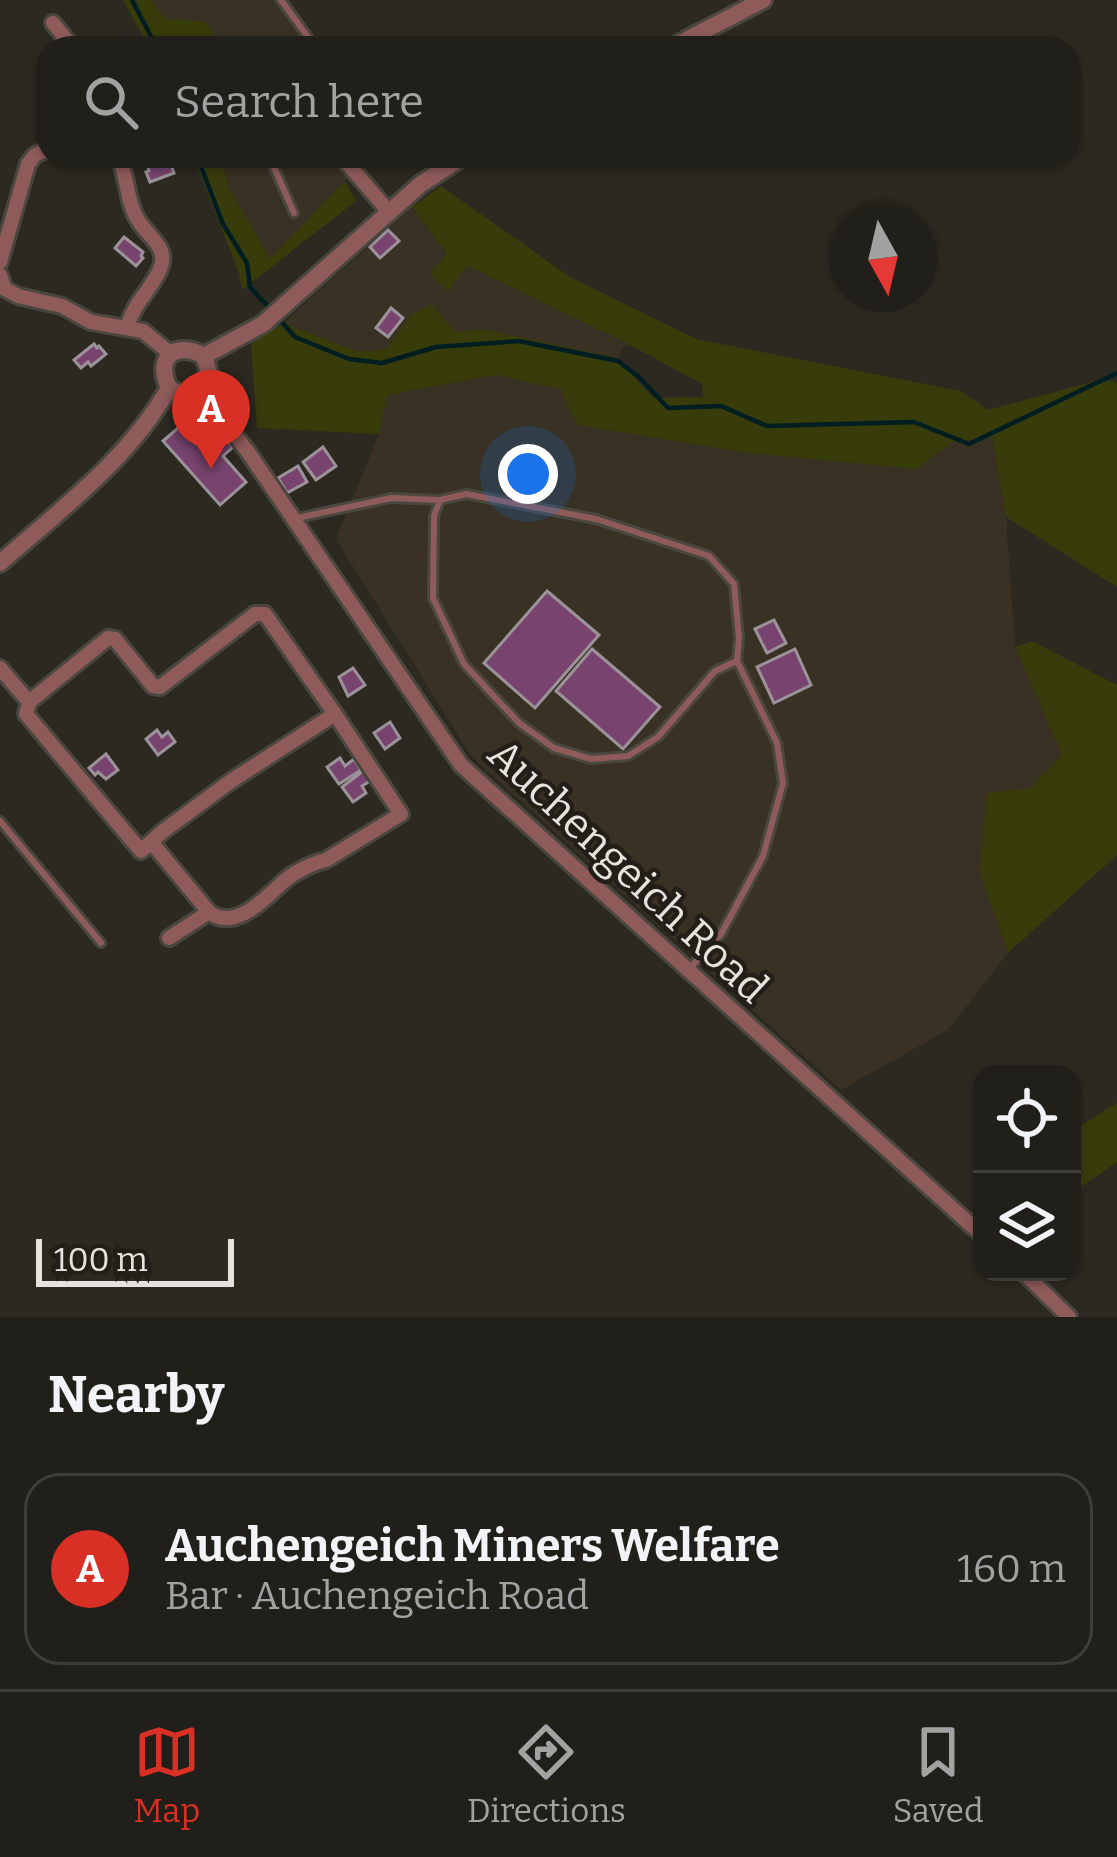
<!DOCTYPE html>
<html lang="en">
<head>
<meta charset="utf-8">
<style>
	body { margin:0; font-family:Bitter,serif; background:#292722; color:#f1f3f6 }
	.controls { position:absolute; right:36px; bottom:36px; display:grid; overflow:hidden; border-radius:24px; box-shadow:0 3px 9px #0004 }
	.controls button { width:108px; height:108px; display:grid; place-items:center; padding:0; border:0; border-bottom:3px solid #3e3d38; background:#211f19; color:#f1f3f6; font:60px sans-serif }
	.compass { position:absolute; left:829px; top:204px; width:108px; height:108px; border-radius:50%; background:#211f19; box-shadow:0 3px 9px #0004; rotate:172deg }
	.scale { position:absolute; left:36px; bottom:30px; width:198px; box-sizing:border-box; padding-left:12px; border:6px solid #e5e3de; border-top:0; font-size:33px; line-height:42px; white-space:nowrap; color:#e5e3de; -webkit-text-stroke:9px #231f18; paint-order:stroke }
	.you { position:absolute; left:528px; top:474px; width:42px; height:42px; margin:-30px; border:9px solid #fff; border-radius:50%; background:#1a73e8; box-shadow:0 0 0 18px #1a73e833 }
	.badge { display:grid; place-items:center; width:78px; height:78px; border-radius:50%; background:#d93025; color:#fff; font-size:39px; font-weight:700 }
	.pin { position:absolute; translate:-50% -99px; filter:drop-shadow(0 3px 6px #0008) }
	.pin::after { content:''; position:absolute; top:63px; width:42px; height:36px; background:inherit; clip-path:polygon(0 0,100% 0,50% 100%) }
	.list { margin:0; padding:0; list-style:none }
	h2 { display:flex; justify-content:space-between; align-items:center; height:156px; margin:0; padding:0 48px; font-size:51px }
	h2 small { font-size:39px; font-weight:400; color:#a2a2a2 }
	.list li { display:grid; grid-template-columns:78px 1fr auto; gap:36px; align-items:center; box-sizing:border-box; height:192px; margin:0 24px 24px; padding:0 24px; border:3px solid #3e3d38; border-radius:36px }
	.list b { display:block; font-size:45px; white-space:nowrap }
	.list p { margin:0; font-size:39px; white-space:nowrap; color:#a2a2a2 }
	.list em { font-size:39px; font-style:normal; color:#a2a2a2 }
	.icon { flex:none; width:66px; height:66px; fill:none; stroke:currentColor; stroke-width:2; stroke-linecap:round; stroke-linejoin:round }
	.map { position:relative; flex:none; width:1117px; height:1317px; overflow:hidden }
	.search { position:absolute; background:#211f19; box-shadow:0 3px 9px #0004; left:36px; right:36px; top:36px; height:132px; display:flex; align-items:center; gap:30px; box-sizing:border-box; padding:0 42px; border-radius:36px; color:#a2a2a2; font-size:45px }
	.sheet { height:372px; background:#211f19 }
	nav { display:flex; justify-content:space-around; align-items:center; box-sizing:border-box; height:168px; border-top:3px solid #3e3d38; background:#211f19; font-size:33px; color:#a2a2a2 }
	nav a { display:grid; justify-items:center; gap:6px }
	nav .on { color:#d93025 }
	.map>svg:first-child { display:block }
	.built { fill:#383124 }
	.green { fill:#383c0b }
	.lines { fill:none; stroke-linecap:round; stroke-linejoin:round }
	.stream { stroke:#001e22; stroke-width:4.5 }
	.building { fill:#78446f; stroke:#9b9399; stroke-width:3 }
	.service-casing { stroke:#4a473f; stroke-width:12 }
	.minor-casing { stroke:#4a473f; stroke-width:20 }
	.tertiary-casing { stroke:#4a473f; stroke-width:22 }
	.service { stroke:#8f5b5a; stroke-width:6 }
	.minor { stroke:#8f5b5a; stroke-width:14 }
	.tertiary { stroke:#8f5b5a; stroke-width:16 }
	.labels { text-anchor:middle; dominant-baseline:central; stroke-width:9; stroke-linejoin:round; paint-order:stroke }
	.street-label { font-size:42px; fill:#e5e3de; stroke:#231f18 }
</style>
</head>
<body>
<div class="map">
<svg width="1117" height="1317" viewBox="0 0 1117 1317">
	<rect width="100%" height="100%" fill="#2c2921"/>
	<g class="built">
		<polygon points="151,0 275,0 311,48 222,48 205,21 165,19"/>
		<polygon points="220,156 369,156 270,258 229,188"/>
		<polygon points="412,207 447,255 447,290 467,266 626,343 617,358 482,329 456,332 411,315 386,349 359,352 283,323"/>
		<polygon points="496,375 561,389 578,425 748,453 916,469 953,442 992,437 1006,517 1015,647 1062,755 1030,788 980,872 1008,953 948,1030 841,1090 471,756 336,539 379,434 387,395"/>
	</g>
	<g class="green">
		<polygon points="123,0 151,0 165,19 205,21 222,48 149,48"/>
		<polygon points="193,156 220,156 229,188 270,258 345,181 356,201 242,290 239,273"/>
		<polygon points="441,186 570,277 696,339 961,391 988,410 1102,379 1117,383 1117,587 1006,517 992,437 953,442 916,469 748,453 577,425 560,389 496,375 387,395 379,434 257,428 251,344 283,323 359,352 386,349 411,315 431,304 456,332 482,329 617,358 653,398 703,397 702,384 630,345 468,266 448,291 430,273 447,254 412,207"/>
		<polygon points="1032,641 1117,685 1117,855 1008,953 980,872 987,793 1030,788 1062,755 1015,647"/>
		<polygon points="1117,1103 1117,1162 1072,1193 1072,1131"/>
	</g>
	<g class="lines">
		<g class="stream">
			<polyline points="132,0 157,48"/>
			<polyline points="197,156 223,224 247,263 250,287 271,310"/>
			<polyline points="279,319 295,337 349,359 382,363 436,347 519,341 618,361 639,377 668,408 721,406 767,426 914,422 969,444 1117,373"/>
		</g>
	</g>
	<g class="building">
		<polygon points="169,159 174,173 150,182 146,172 149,171 148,167"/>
		<polygon points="388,230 399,241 380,258 370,247"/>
		<polygon points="124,237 143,252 141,256 143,258 136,266 115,248"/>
		<polygon points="391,308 403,318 388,337 376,328"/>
		<polygon points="94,344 97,348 99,346 106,354 91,366 88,362 81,368 74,360"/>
		<polygon points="200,409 233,447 223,456 246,482 220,505 163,441"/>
		<polygon points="323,447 336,466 316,480 303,462"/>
		<polygon points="298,466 307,482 287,493 278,478"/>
		<polygon points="547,591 599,635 535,708 484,663"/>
		<polygon points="774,620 786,643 767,653 755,629"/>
		<polygon points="592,649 660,707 623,749 556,691"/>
		<polygon points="795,649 811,685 774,703 757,667"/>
		<polygon points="353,668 365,685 348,696 339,677"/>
		<polygon points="390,722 400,738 385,749 374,733"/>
		<polygon points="157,730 162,737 168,732 175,742 158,755 146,739"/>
		<polygon points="106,754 118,770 106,779 98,772 95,775 89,768"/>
		<polygon points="340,758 345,766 354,759 361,770 339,784 327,767"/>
		<polygon points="363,771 370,781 362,786 366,793 353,802 342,787"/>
	</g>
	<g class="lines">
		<defs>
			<g id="service">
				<polyline points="281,0 316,48"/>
				<polyline points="269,156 294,213"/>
				<polyline points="297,518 391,498 440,500"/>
				<polyline points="0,821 101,943"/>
				<polyline points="690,968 721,934 763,856 783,783 777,743 737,661 739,638 734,584 709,556 596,519 466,494 440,500 434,516 433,598 464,664 519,723 554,748 591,759 628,756 658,737 715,671 737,661"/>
			</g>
			<g id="minor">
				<polyline points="53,23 73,48"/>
				<path d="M118 156C128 176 126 201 138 220 147 236 170 248 160 269 151 290 135 301 127 327"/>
				<polyline points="341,156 389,212"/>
				<polyline points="0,262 28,164 35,155 48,149"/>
				<polyline points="0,275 5,289 18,296 62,306 91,322 143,331 171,354"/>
				<polyline points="201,390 248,452 461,765 982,1235"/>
				<path d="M0 668 29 702 108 638 115 639 153 686 160 687 255 614H265L335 714 401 814 326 860C312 863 293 873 283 882 265 899 234 932 209 912L152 843"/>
				<polyline points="29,702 26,714 141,851 162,832 231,781 335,714"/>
				<polyline points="169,938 209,912"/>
				<polyline points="1023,1272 1069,1317"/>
			</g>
			<g id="tertiary">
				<polyline points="671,48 763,0"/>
				<polyline points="204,356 263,324 421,184 464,156"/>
				<path d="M169 388C154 357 176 340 204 356"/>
				<path d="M169 388C180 395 190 396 201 390L209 373 204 356"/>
				<path d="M0 563C60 510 129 459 169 388"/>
			</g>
		</defs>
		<use href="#service" class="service-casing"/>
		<use href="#minor" class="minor-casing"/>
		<use href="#tertiary" class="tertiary-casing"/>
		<use href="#service" class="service"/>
		<use href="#minor" class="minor"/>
		<use href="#tertiary" class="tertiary"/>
	</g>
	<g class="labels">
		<g class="street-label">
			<text transform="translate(628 871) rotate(43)">Auchengeich Road</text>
		</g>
	</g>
</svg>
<div class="controls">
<button><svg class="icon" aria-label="locate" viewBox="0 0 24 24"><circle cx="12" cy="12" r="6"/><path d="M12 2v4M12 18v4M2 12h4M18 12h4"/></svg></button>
<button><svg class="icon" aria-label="layers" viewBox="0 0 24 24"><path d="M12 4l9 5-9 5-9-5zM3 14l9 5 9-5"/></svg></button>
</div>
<svg class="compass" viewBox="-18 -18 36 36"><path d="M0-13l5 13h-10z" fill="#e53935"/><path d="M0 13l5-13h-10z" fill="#a2a2a2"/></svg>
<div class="scale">100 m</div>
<div class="you"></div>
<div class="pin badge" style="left:211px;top:469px">A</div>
<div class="search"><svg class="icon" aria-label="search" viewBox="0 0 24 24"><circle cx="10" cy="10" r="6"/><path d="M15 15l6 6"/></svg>Search here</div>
</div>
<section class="sheet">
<h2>Nearby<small></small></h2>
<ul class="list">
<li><span class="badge">A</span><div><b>Auchengeich Miners Welfare</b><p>Bar · Auchengeich Road</p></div><em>160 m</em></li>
</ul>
</section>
<nav>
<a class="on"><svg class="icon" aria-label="map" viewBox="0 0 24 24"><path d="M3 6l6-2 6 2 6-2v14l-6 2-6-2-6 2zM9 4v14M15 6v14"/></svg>Map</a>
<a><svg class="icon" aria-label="directions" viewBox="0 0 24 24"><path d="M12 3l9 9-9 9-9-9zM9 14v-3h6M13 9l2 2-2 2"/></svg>Directions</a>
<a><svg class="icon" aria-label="saved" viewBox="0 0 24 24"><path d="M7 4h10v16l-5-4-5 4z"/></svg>Saved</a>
</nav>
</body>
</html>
